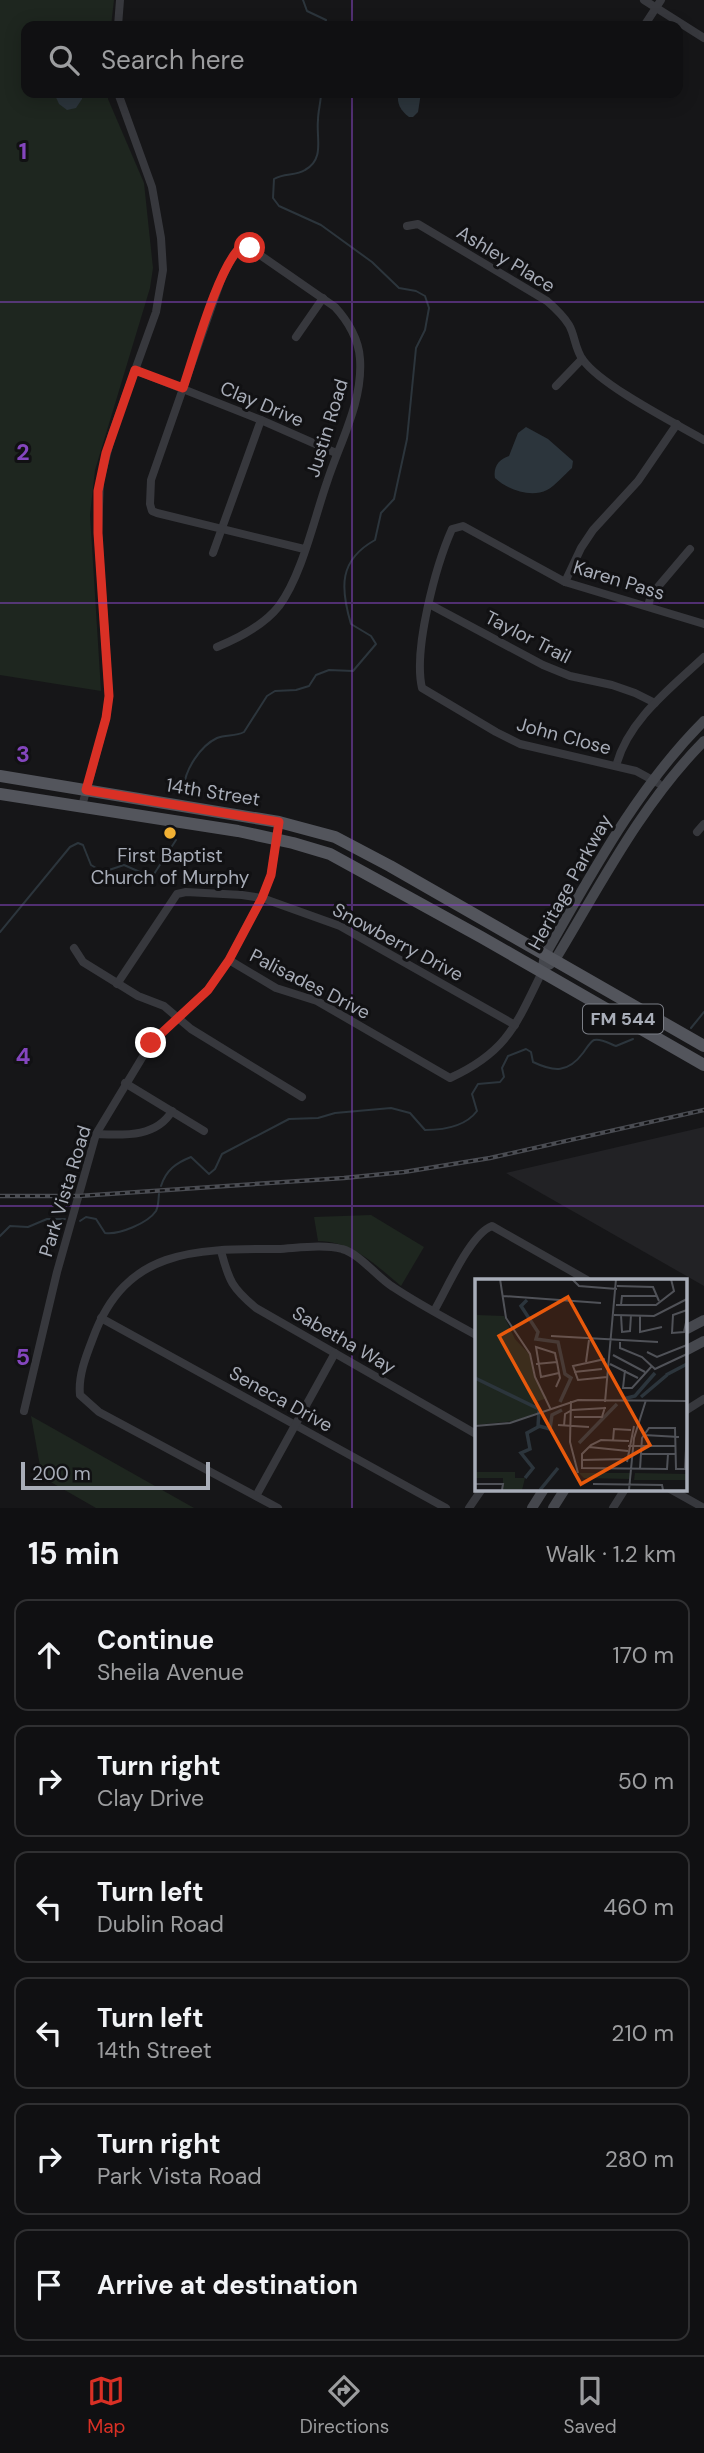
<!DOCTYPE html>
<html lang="en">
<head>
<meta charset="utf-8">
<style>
	body { margin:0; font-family:"DM Sans",sans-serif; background:#19191b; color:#f1f3f6 }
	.scale { position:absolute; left:21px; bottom:18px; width:189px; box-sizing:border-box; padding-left:7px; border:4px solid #a8adb8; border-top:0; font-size:19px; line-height:24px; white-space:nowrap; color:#a8adb8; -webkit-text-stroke:5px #111113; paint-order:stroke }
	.stop { position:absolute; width:21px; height:21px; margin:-16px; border:5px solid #d93025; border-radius:50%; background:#fff }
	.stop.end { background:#d93025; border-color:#fff; box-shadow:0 2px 7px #0008 }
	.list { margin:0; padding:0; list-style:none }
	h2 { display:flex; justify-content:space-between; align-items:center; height:91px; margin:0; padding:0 28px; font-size:30px }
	h2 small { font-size:23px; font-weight:400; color:#9c9d9f }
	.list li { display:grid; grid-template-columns:46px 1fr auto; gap:21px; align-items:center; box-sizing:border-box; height:112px; margin:0 14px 14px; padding:0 14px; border:2px solid #303032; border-radius:14px }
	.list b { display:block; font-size:26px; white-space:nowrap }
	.list p { margin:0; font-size:23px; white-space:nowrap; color:#9c9d9f }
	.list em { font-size:23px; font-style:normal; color:#9c9d9f }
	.icon { flex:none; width:38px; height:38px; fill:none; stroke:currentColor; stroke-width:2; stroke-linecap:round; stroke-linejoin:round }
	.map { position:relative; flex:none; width:704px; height:1508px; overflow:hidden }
	.search { position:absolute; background:#101012; box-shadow:0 4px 18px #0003; left:21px; right:21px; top:21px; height:77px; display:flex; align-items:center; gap:18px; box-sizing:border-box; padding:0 24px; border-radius:14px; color:#9c9d9f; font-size:26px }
	.sheet { height:847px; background:#101012 }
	nav { display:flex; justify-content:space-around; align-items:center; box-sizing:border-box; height:98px; border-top:2px solid #303032; background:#101012; font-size:19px; color:#9c9d9f }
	nav a { display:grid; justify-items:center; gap:4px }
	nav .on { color:#d93025 }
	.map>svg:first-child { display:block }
	.built { fill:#222225 }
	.green { fill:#1e261f }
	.water { fill:#2c353c }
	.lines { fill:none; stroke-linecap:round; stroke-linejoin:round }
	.stream { stroke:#2c353c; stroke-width:2 }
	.street { stroke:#37383d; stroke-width:8 }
	.secondary { stroke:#45474d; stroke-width:10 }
	.primary { stroke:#53555c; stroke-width:12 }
	.rail-casing { stroke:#4a4c52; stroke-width:4.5 }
	.rail { stroke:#111113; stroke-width:2; stroke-dasharray:5; stroke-linecap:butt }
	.route { stroke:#d93025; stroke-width:9 }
	.grid { fill:none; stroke:#8446be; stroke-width:2; stroke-opacity:0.55 }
	.poi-dot { fill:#f2b134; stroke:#111113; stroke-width:2.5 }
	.labels { text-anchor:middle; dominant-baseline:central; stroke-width:6; stroke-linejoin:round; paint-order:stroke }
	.shield { fill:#111113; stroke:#7b7e86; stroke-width:2 }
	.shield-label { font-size:18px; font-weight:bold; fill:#a8adb8 }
	.street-label { font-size:19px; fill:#a8adb8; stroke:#111113 }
	.poi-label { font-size:19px; fill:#a8adb8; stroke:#111113 }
	.inset-river { fill:none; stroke:#2c353c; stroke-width:3.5 }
	.inset-road { fill:none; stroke:#505258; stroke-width:2 }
	.view { fill:#e8590c; fill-opacity:0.15; stroke:#e8590c; stroke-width:3.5 }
	.inset-edge { fill:none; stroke:#a8adb8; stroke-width:3.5 }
	.grid-label { font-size:23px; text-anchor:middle; font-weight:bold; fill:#8446be; stroke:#111113; stroke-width:6; stroke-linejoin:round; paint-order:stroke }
</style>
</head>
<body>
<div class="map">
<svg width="704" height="1508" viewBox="0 0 704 1508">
	<rect width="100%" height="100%" fill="#161618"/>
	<polygon class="built" points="704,1127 704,1286 506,1173"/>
	<g class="green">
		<polygon points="0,0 114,0 111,26 26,26 26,93 108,93 108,99 144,183 153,268 150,288 95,470 90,515 101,691 0,675"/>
		<path d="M371 1215 424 1247 401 1286C376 1265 352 1241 318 1241L314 1217Z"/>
		<polygon points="31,1416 194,1508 96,1508 42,1477"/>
	</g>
	<g class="water">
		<polygon points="54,93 82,93 82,99 76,108 67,110 59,104"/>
		<path d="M398 93H421L418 112 413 117H409C400 110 397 104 398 93Z"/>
		<path d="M526 427 548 439 573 461 572 468C565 474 555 486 547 490 531 498 508 490 495 478 493 467 499 459 509 456L518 433Z"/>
	</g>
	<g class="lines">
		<g class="stream">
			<polyline points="303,0 307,11 326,20 325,26"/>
			<path d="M184 787C185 770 200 746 217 738 226 734 235 737 244 732L267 696 275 691 296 690 309 686 316 675 329 670 353 671 376 644 371 636 351 624C340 587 339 560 375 540L381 513 394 499 407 439 416 348 425 330 429 308 425 296 416 291 399 288 372 262 321 225 279 206 273 198 274 179C284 173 296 176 305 170 325 159 316 138 318 120 318 111 321 102 321 93"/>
			<polyline points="0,932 70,847 78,843 83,845 91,865 103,872 124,865 149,876 154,874 176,840"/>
			<polyline points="691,1028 704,1012"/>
			<path d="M161 1186C166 1170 176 1163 191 1157L209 1174 215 1169 222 1154 289 1119 318 1118 335 1113 391 1108 410 1113 425 1130C444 1130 465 1127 477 1111L472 1094 478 1084 500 1082 504 1077 502 1068 508 1056 526 1049 531 1052 533 1062C554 1072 568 1073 583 1053 586 1049 590 1042 594 1040 601 1038 610 1044 616 1046L633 1039"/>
			<path d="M80 1221 86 1217 96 1219 105 1233C119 1235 148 1223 156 1211 159 1205 158 1201 159 1194"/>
			<polyline points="0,1236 10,1226 28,1227 47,1219 65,1219"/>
		</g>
		<g class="street">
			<polyline points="644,0 704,38"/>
			<polyline points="118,26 120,0"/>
			<polyline points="644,26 661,0"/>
			<path d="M407 226 418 224 547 301C555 308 563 315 569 325 575 335 575 350 583 360 602 386 673 422 704 440"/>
			<polyline points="296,337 323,298"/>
			<polyline points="135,370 261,420 336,453"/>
			<polyline points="556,386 582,359"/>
			<polyline points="213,553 261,420"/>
			<polyline points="565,582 581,548 593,530 638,481 677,424"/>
			<polyline points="429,604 543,665 570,676 612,685 635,693 655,703"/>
			<polyline points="648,606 651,595 690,549"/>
			<path d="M217 647C239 638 264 625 279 606 302 575 314 519 327 482 340 442 363 402 360 359 359 340 348 321 335 307L250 248 242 246 233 256 222 277 151 480 150 504 152 511 157 513 304 549"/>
			<path d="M616 766C628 720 671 688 704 657"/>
			<path d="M658 783 636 771 520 744 496 732 422 688C413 649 436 565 452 529L463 526 565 582 704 624"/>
			<polyline points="82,806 106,718 109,696 98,533 100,481 112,434 156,312 163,270 161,238 152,187 118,93"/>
			<polyline points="697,832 704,824"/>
			<polyline points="74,948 83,962 138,996 164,1006 191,1029 302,1097"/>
			<path d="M229 960 276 988 317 1001 450 1078C507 1052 516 1025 542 972"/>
			<polyline points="117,984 177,894 186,892 242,895 262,898 340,926 515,1025"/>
			<polyline points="125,1083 204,1131"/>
			<path d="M96 1134C123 1135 156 1138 172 1111"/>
			<path d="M221 1251C229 1281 232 1288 256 1308L476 1434"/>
			<path d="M434 1311C446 1291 470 1234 492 1226L587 1280"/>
			<polyline points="101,1318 446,1508"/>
			<polyline points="24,1411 57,1272 96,1134 151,1043 208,990 229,960 262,898 271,875 279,822"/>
			<polyline points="685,1411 704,1399"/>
			<polyline points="670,1489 704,1508"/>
			<polyline points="256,1496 335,1353"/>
			<path d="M278 1508 99 1412 80 1395C78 1376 86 1356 93 1338 126 1248 195 1249 278 1249 298 1248 323 1244 342 1249 359 1253 378 1278 393 1287 420 1305 449 1320 476 1335"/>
			<polyline points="469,1508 482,1489"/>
			<polyline points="613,1508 625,1489"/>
		</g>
		<g class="secondary">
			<path d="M549 965 555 960C601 884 641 805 704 741"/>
			<path d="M542 972 545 955C592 873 637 788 704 721"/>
			<polyline points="685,1330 704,1320"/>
			<polyline points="685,1351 704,1341"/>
			<polyline points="532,1508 544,1489"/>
			<polyline points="553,1508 565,1489"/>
		</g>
		<g class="primary">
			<polyline points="0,776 279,822 335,837 390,866 704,1046"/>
			<polyline points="0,794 238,831 293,843 330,854 481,937 704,1065"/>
		</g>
		<defs>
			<polyline id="rail" points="0,1196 79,1196 344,1178 404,1172 490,1158 704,1110"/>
		</defs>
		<use href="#rail" class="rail-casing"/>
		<use href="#rail" class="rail"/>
	</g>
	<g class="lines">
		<path class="route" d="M151 1043 208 990 229 960 262 898 271 875 279 822 86 790 106 718 109 696 98 533V491L106 453 135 370 183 388C194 356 219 264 242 246L250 248"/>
	</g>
	<path class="grid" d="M352 0V26M352 93V1508M0 302H704M0 603H704M0 905H704M0 1206H704"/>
	<circle class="poi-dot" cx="170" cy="833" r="7"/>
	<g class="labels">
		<rect class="shield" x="583" y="1004.5" width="80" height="29" rx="5"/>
		<g class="shield-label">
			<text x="623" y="1019">FM 544</text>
		</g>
		<g class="street-label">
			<text transform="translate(506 259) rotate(31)">Ashley Place</text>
			<text transform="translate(262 404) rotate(23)">Clay Drive</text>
			<text transform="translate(327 428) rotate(-73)">Justin Road</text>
			<text transform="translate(619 580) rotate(17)">Karen Pass</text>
			<text transform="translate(528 637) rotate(27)">Taylor Trail</text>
			<text transform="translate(564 736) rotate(15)">John Close</text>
			<text transform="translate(213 792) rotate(9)">14th Street</text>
			<text transform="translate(570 882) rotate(-61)">Heritage Parkway</text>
			<text transform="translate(398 942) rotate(28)">Snowberry Drive</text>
			<text transform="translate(310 984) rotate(27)">Palisades Drive</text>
			<text transform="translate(65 1191) rotate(-73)">Park Vista Road</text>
			<text transform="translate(344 1340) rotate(30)">Sabetha Way</text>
			<text transform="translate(281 1399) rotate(29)">Seneca Drive</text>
		</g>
		<g class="poi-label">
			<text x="170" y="855">First Baptist<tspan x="170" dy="22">Church of Murphy</tspan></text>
		</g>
	</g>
	<g transform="translate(475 1279)">
		<rect width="212" height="212" fill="#161618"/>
		<path d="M0 28 2 36 29 37 40 60 54 75 60 100 72 119 58 124 64 133 40 142 0 146ZM0 193H40V199H50L47 211H28V199H0ZM104 194H157L155 200 109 199ZM160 194 212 195V201H159Z" fill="#1e261f"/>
		<path class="inset-river" d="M52 21 46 27 63 53 61 60 83 63 90 95 96 99 85 123M191 96 212 85M0 99 64 130 63 148 52 154 55 170 46 174 58 189 50 199M166 118 192 96M148 120 160 117 180 94M64 147 75 150 77 136 87 131M104 164 142 125M65 211 83 189"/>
		<path class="inset-road" d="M25 0 31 39 55 75 60 98 76 131M97 0 104 7 142 10M142 7 178 8 184 22M28 17 126 24M141 26H181L199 12 196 0M146 26 147 17H181M212 31 198 36 197 54 209 53 212 39M139 36 179 37 212 20M146 36 147 53 155 52 156 36M165 37V53L187 48M76 57 183 63M145 63V69L167 78 180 90 212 75M172 73 182 78 212 66M138 76 170 93M130 80 98 87 103 101 132 98M111 83 114 61M61 85 82 83M135 85 163 99M150 91 148 109H157L177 87M99 93 127 90M81 108 85 99 84 94 82 83 81 79 80 74 61 68 66 98 84 94M96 122 95 163 103 194M130 123 141 0M99 138H127L130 128M83 146 114 148M0 147 35 144 103 121 212 122M89 147 90 135 97 131 131 129M169 156 204 158M138 162 139 150 156 151M154 162 126 161 116 166 107 175V189L192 190 193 175M153 167H201M114 168 153 172M166 175H201M106 181 152 180M152 183 159 147M165 190 167 159 174 149H200L201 190H212M210 190 212 150M0 205H28L27 211M118 205 187 206 188 211M154 211 159 159 171 121"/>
		<path class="view" d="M93 18 175 166 106 205 24 57Z"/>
		<rect width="212" height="212" class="inset-edge"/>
	</g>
	<g class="grid-label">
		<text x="23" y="159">1</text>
		<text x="23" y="460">2</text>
		<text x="23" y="762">3</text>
		<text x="23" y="1064">4</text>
		<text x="23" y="1365">5</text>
	</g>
</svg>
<div class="scale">200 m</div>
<div class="stop" style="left:250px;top:248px"></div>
<div class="stop end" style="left:151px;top:1043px"></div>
<div class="search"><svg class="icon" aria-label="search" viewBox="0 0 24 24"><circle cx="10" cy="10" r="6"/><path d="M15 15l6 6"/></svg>Search here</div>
</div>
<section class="sheet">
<h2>15 min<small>Walk · 1.2 km</small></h2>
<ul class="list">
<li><svg class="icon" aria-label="ahead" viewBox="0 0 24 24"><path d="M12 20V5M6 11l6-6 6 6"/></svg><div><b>Continue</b><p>Sheila Avenue</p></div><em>170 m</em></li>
<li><svg class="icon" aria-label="right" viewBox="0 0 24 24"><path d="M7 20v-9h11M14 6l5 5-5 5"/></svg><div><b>Turn right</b><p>Clay Drive</p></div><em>50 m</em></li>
<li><svg class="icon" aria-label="left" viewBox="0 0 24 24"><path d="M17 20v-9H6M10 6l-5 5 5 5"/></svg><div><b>Turn left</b><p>Dublin Road</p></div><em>460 m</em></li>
<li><svg class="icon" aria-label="left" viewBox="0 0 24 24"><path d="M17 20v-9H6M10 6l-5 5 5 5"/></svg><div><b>Turn left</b><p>14th Street</p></div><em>210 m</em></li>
<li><svg class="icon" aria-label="right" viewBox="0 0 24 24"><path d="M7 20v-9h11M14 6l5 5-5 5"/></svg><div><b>Turn right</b><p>Park Vista Road</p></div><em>280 m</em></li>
<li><svg class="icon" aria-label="arrive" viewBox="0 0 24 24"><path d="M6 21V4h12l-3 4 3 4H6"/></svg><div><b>Arrive at destination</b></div></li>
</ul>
</section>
<nav>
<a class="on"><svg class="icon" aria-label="map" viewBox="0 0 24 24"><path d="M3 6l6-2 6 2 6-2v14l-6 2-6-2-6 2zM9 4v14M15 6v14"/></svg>Map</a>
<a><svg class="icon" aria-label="directions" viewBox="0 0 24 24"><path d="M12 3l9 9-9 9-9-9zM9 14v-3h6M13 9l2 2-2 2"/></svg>Directions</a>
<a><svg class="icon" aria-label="saved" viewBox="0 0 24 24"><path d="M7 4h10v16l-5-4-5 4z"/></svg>Saved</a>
</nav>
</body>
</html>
